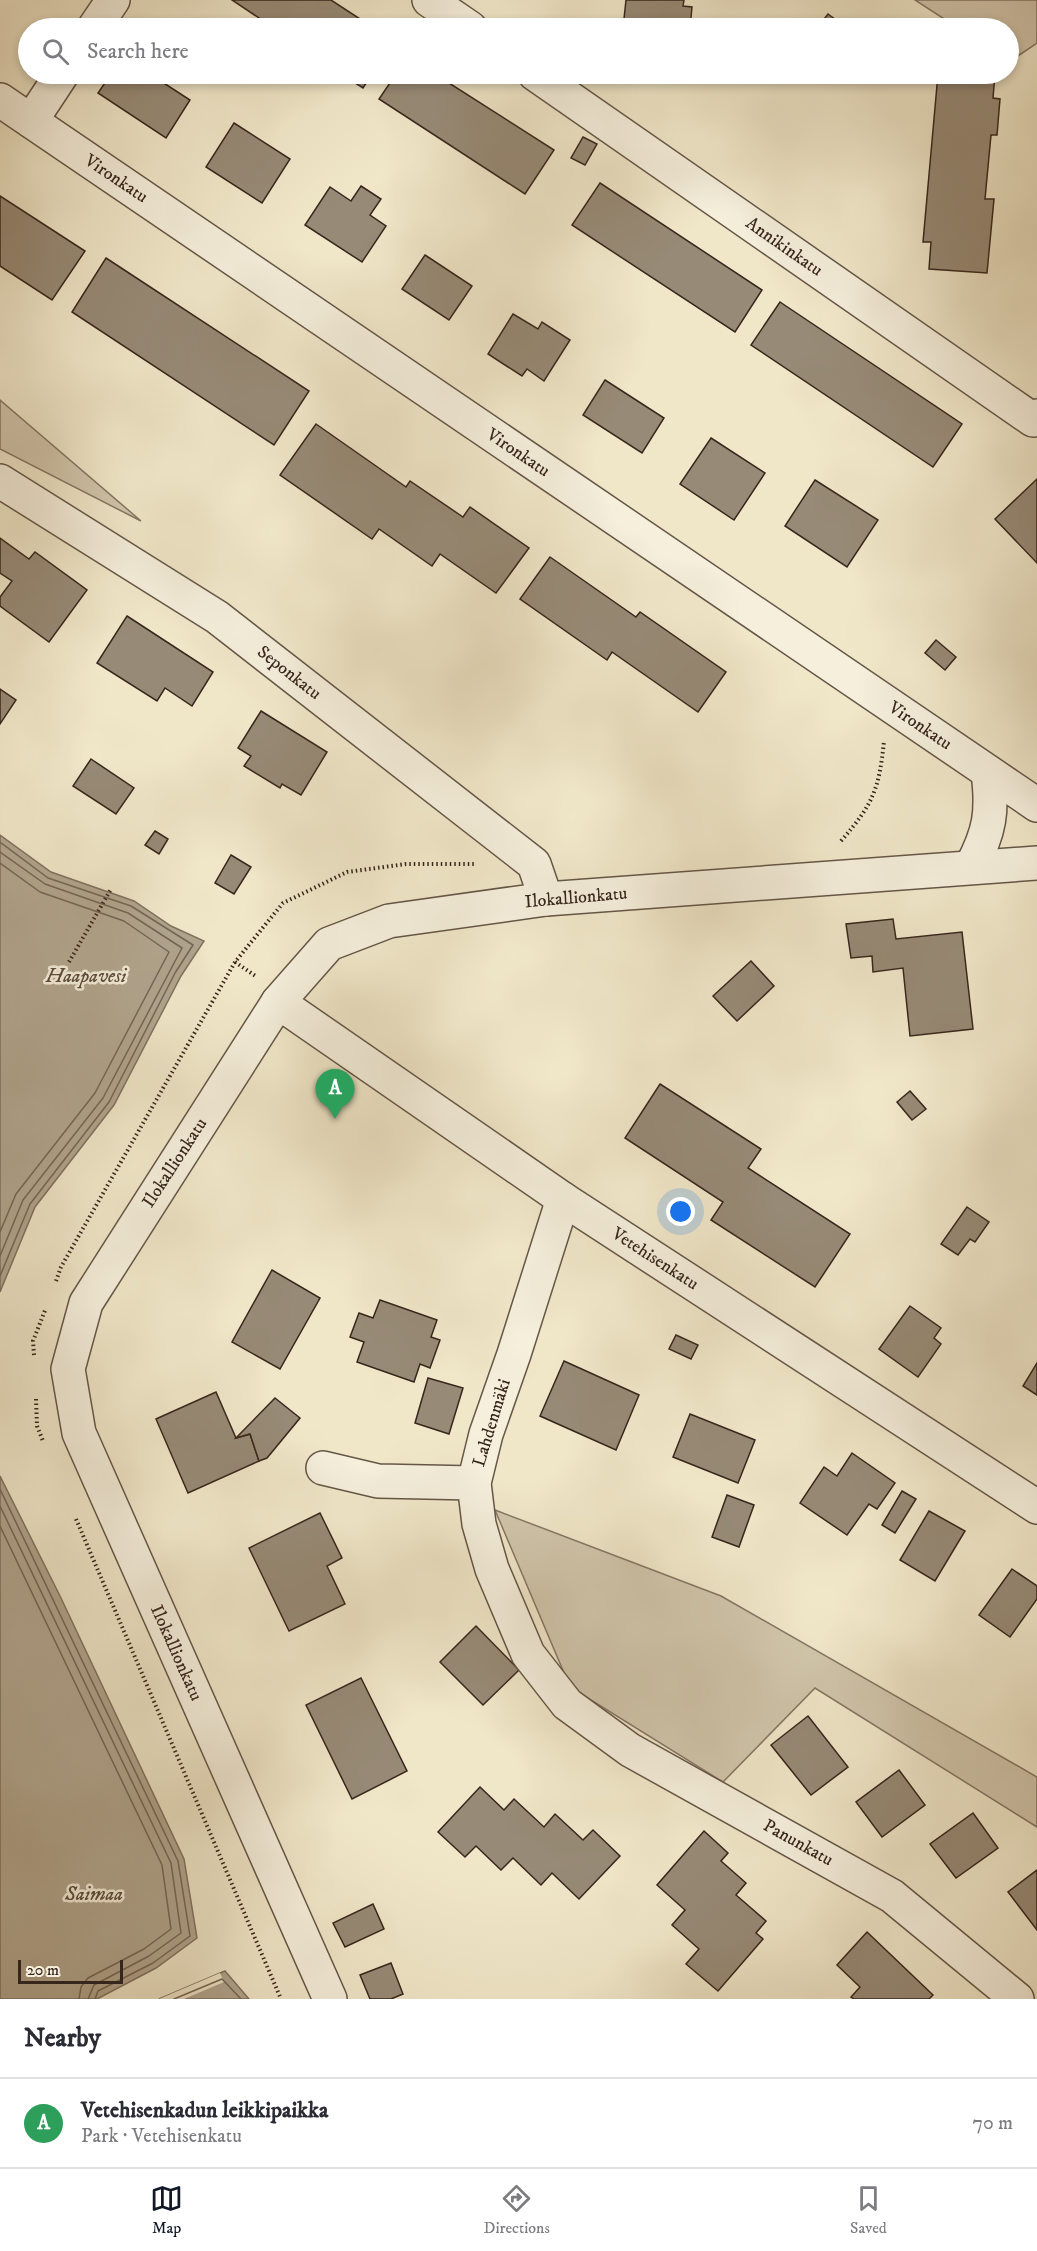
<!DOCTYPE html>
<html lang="en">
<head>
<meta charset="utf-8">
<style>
	body { margin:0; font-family:"IM FELL DW Pica",serif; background:#f7f7f7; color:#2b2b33 }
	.scale { position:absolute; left:18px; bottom:15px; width:105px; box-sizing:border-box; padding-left:6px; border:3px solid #37261c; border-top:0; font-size:16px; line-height:21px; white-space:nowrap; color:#37261c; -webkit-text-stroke:4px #f5efdc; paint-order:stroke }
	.you { position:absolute; left:681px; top:1212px; width:21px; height:21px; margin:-15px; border:4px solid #fff; border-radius:50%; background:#1a73e8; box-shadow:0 0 0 9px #1a73e833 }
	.badge { display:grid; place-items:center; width:39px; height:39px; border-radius:50%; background:#111827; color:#fff; font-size:20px; font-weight:700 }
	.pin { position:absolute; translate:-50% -50px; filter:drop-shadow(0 2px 3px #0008) }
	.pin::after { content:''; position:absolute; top:32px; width:21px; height:18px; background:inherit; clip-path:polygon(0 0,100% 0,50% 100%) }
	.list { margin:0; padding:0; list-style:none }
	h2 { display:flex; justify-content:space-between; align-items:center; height:78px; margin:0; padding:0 24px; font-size:26px }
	h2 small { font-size:20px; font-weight:400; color:#7c7c81 }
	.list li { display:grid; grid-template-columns:39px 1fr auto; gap:18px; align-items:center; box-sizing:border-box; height:90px; padding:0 24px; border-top:2px solid #e1e1e2 }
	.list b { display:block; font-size:22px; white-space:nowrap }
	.list p { margin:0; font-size:20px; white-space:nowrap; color:#7c7c81 }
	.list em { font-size:20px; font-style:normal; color:#7c7c81 }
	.icon { flex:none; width:33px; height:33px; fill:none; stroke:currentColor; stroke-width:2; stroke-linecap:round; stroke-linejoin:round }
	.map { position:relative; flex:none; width:1037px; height:1999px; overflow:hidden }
	.search { position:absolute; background:#fff; box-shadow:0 3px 9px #0003; left:18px; right:18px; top:18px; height:66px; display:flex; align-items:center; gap:15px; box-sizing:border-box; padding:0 21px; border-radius:33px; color:#7c7c81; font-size:22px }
	.sheet { height:168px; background:#fff }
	nav { display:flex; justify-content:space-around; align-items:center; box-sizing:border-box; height:84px; border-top:2px solid #e1e1e2; background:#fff; font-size:16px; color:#7c7c81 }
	nav a { display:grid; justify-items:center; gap:3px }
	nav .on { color:#111827 }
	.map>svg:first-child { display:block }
	.green { fill:#d1c6ac; stroke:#847664; stroke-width:1.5 }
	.water { fill:#b1a58e; stroke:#807260; stroke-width:1.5 }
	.pier { fill:#f0e7c9 }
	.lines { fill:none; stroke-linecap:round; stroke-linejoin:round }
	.shore { stroke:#746655; stroke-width:1.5 }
	.building { fill:#978a76; stroke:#37261c; stroke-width:1.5 }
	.street-casing { stroke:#655647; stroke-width:36 }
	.path { stroke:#37261c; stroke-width:4; stroke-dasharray:1.5 3; stroke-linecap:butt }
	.street { stroke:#f5efdc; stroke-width:33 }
	.labels { text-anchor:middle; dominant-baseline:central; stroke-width:5; stroke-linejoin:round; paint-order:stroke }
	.street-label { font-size:18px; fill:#37261c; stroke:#f5efdc }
	.water-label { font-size:20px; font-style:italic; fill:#5c4c3e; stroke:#f5efdc }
</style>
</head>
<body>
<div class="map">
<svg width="1037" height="1999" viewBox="0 0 1037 1999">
	<rect width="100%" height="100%" fill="#f0e7c9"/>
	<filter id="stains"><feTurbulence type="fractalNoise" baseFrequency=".00333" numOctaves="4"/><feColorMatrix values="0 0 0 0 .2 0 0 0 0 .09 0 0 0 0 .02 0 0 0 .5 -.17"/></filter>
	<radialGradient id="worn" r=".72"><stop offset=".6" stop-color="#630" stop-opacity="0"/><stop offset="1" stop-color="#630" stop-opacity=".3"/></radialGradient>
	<g class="green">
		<polygon points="915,0 1037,0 1037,43 1009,62 1008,28 958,28"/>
		<polygon points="0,400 141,521 0,449"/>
		<polygon points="495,1510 721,1596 1037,1777 1037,1827 815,1688 723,1782 570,1687"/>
	</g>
	<g class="water">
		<polygon points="0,835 51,872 134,901 171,926 204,941 181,976 114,1105 35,1207 0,1292"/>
		<polygon points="0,1476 60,1596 184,1859 197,1938 156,1968 97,1999 0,1999"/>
		<polygon points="225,1971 249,1999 159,1999"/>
	</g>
	<polygon class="pier" points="220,1973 224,1982 184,1999 159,1999"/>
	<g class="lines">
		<g class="shore">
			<polyline points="0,842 48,878 131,906 193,945 175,973 109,1102 30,1204 0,1276"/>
			<polyline points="0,852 45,884 128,913 182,948 103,1098 23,1200 0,1256"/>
			<polyline points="0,863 40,892 124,921 169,952 95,1093 16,1194 0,1232"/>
			<polyline points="0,1489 178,1861 190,1936 153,1963 98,1991 95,1999"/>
			<polyline points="0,1506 171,1863 181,1933 149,1956 94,1985 88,1999"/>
			<polyline points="0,1526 162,1865 171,1929 144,1949 88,1978 81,1987 79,1999"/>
			<polyline points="174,1999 222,1979 241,1999"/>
		</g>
	</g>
	<g class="building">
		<polygon points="232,0 331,0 374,28 274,28"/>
		<polygon points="626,0 684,0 683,6 692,7 690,28 623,28"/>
		<polygon points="828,14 847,28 819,28 818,27"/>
		<polygon points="111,74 150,74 190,100 166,138 98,93"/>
		<polygon points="341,74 372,74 363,88"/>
		<polygon points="396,74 435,74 554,150 525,194 379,99"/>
		<polygon points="627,74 686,74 685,80"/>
		<polygon points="938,74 995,74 993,98 1000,99 997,135 991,135 985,199 994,199 987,273 929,269 931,242 923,242"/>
		<polygon points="234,123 290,159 262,203 206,167"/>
		<polygon points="583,137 597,144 585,165 571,158"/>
		<polygon points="600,183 762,290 735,332 572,225"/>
		<polygon points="361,186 381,199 370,215 386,226 362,262 305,225 330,187 351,201"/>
		<polygon points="0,196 85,251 52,300 0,266"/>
		<polygon points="425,255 472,286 449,320 402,289"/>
		<polygon points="106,258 309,391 274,445 72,312"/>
		<polygon points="780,302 962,424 933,467 751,345"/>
		<polygon points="513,314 538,329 542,322 570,340 544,381 527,369 522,376 488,354"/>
		<polygon points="605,380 664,418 642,453 583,415"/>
		<polygon points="316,424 406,487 410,481 463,517 470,507 529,548 496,593 440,554 432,566 379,529 372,539 280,475"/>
		<polygon points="711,438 765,473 734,520 680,484"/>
		<polygon points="1037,479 1037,563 995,519"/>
		<polygon points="815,480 878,520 847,567 785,526"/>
		<polygon points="0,538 29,559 35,552 87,590 49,642 0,606 0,597 12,581 0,573"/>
		<polygon points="550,557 636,617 640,612 726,672 698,712 612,652 607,660 520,599"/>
		<polygon points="127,616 213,672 192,706 165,688 157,701 97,663"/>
		<polygon points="936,640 956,657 945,670 925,653"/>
		<polygon points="0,689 16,700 0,724"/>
		<polygon points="261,711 327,752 301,795 282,784 280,788 244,766 251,756 238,748"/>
		<polygon points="91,759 134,788 116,814 73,786"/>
		<polygon points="155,831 168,839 159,854 145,845"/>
		<polygon points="231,855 251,867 234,894 215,883"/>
		<polygon points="893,919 896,939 962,932 973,1029 910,1036 903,968 873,972 872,956 851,958 846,924"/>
		<polygon points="751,961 774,986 737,1021 713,996"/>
		<polygon points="660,1084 761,1149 748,1168 850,1234 815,1287 711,1220 723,1202 625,1138"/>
		<polygon points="910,1091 926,1109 912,1120 897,1102"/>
		<polygon points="967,1207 989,1222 975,1242 970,1239 958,1255 941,1244"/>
		<polygon points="272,1270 320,1298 280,1369 232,1342"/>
		<polygon points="380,1300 437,1320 431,1337 440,1340 430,1368 420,1364 414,1382 357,1362 364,1342 350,1337 359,1313 373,1318"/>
		<polygon points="910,1306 941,1328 934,1338 941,1344 918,1377 879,1349"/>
		<polygon points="676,1335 698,1345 691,1359 669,1349"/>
		<polygon points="564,1361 639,1395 616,1450 540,1416"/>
		<polygon points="1037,1363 1037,1395 1023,1386"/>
		<polygon points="428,1378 463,1388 449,1434 415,1423"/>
		<polygon points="216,1392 236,1438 250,1434 259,1461 188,1493 156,1419"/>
		<polygon points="275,1398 300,1418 267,1458 259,1461 250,1434 236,1438"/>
		<polygon points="690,1414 755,1440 738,1483 673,1457"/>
		<polygon points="852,1453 895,1483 877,1509 869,1504 847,1535 800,1503 824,1467 837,1476"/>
		<polygon points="902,1491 916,1499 895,1533 882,1525"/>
		<polygon points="727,1495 754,1505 739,1547 712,1537"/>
		<polygon points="929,1511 965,1531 935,1581 900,1560"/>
		<polygon points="320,1513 342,1558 327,1566 345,1604 289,1631 249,1548"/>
		<polygon points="1012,1569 1037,1586 1037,1599 1010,1637 979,1615"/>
		<polygon points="476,1626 519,1670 483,1705 440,1662"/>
		<polygon points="361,1678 407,1771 352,1799 306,1705"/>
		<polygon points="808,1716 848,1767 811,1795 771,1745"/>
		<polygon points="899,1770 925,1805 882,1837 856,1802"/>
		<polygon points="480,1787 504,1810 514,1799 544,1827 555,1814 583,1840 593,1830 620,1856 579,1899 552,1873 541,1885 513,1858 501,1870 476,1846 465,1857 438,1832"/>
		<polygon points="973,1813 998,1848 956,1878 930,1844"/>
		<polygon points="704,1831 728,1853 721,1861 746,1883 736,1895 766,1921 756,1933 763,1939 718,1991 686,1964 699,1949 672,1925 685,1910 657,1885"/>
		<polygon points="1037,1870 1037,1930 1008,1892"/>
		<polygon points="373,1904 384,1929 345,1947 333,1923"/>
		<polygon points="867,1932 933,1995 929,1999 854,1999 851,1997 860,1987 837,1965"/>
		<polygon points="391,1963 403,1994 391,1999 370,1999 360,1975"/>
	</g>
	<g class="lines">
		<defs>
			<g id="street">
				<polyline points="429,0 470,28"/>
				<polyline points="94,28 113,0"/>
				<polyline points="535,74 1033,420 1037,416"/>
				<polyline points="0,100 1037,805"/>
				<polyline points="31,121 62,74"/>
				<polyline points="0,481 217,617 534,864 546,899"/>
				<path d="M971 867C990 832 993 811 988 772"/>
				<polyline points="278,1002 563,1199 1037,1507"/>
				<polyline points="563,1199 514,1354 486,1434 474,1483 479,1524 492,1569 528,1654 567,1704 630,1750 892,1896 1017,1999"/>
				<polyline points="323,1468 378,1481 474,1483"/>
				<polyline points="330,1999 79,1433 68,1369 86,1303 278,1002 329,944 389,921 546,899 1037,863"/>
			</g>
		</defs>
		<use href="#street" class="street-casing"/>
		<g class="path">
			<path d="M841 841C873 804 879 790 884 741"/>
			<polyline points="69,962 111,889"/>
			<polyline points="235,962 257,977"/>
			<polyline points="56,1281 61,1267 235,962 283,903 347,872 406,864 476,864"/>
			<polyline points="34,1355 33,1341 46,1308"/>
			<polyline points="36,1399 37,1426 43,1441"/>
			<polyline points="76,1519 281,1999"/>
		</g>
		<use href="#street" class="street"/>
	</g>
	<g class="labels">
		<g class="street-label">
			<text transform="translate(116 179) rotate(34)">Vironkatu</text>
			<text transform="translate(784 247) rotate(35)">Annikinkatu</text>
			<text transform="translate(518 453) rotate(34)">Vironkatu</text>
			<text transform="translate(289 673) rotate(38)">Seponkatu</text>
			<text transform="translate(920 726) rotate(34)">Vironkatu</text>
			<text transform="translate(576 898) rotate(-5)">Ilokallionkatu</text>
			<text transform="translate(175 1163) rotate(-57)">Ilokallionkatu</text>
			<text transform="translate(655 1259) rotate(33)">Vetehisenkatu</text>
			<text transform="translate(492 1423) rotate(-73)">Lahdenmäki</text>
			<text transform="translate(176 1653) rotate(66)">Ilokallionkatu</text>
			<text transform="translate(798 1843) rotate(29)">Panunkatu</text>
		</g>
		<g class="water-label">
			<text x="86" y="976">Haapavesi</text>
			<text x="94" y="1894">Saimaa</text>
		</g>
	</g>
	<rect width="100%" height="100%" filter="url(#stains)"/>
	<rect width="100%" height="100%" fill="url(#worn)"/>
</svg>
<div class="scale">20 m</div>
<div class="you"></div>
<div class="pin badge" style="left:335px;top:1119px;background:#2e9e5b">A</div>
<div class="search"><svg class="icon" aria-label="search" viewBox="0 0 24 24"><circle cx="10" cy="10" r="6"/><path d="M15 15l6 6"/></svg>Search here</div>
</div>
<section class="sheet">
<h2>Nearby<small></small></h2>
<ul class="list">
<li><span class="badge" style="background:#2e9e5b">A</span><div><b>Vetehisenkadun leikkipaikka</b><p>Park · Vetehisenkatu</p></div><em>70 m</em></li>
</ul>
</section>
<nav>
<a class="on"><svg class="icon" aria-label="map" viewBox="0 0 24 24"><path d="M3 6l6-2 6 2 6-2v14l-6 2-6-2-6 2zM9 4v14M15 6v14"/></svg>Map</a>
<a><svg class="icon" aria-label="directions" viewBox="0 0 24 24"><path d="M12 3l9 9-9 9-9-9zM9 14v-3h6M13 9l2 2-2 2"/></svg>Directions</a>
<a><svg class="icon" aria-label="saved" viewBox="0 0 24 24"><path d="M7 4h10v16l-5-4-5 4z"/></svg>Saved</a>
</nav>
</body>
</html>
